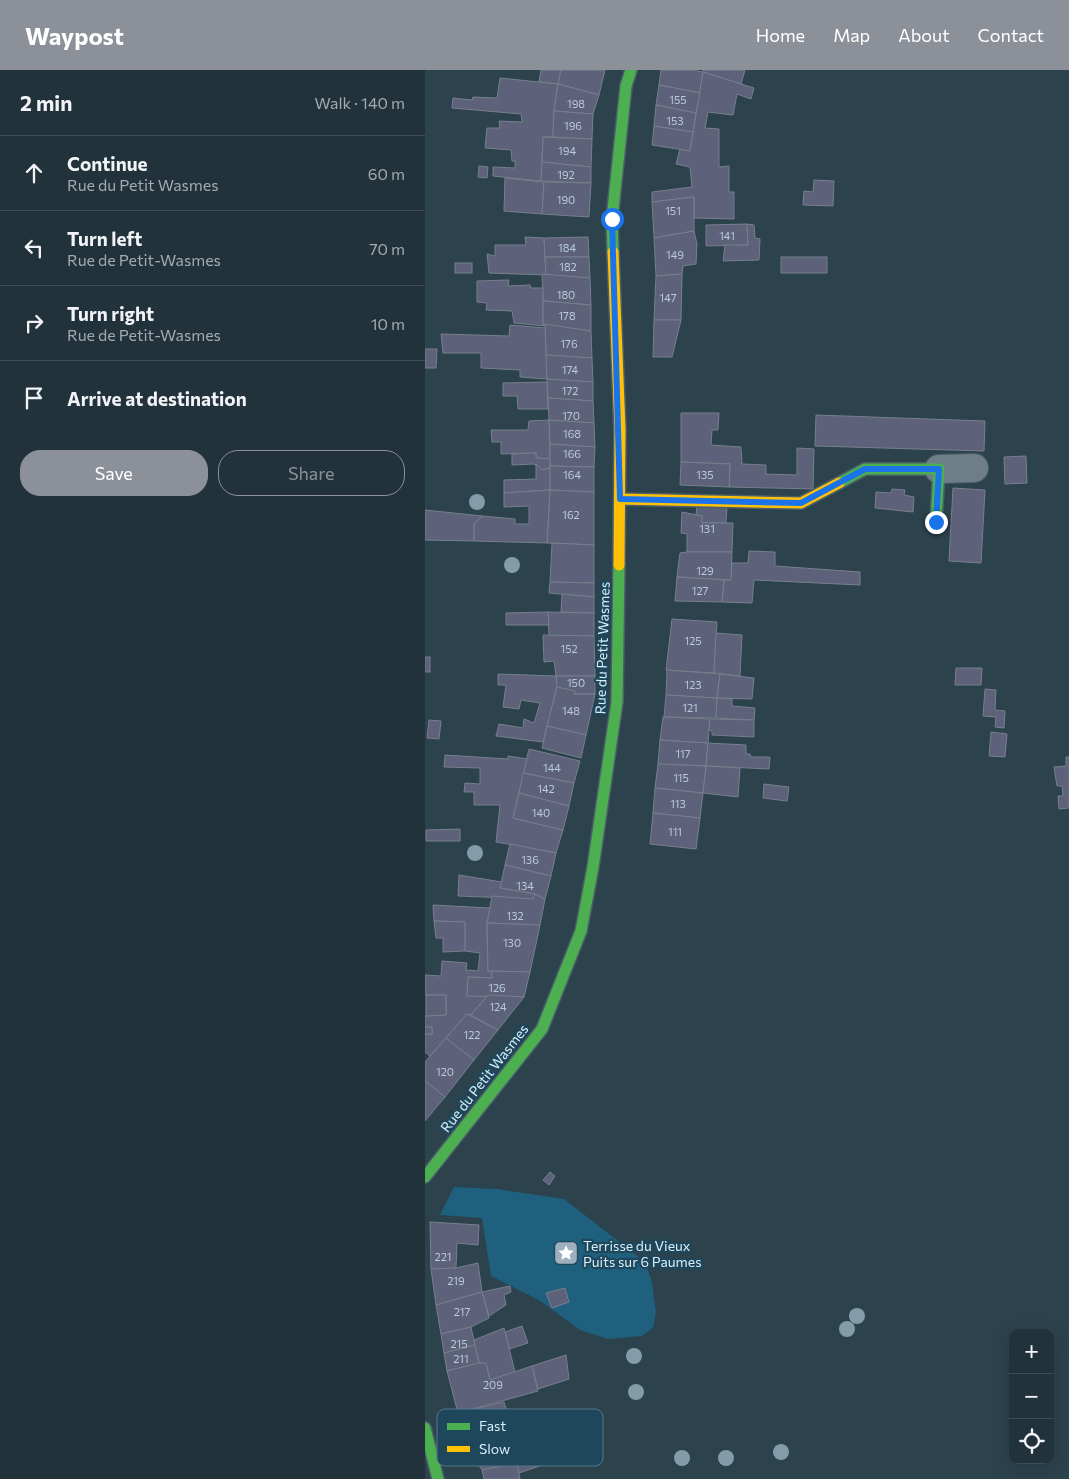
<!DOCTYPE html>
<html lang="en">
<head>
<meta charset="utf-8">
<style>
	body { margin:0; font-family:Commissioner,sans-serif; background:#293a42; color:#f1f3f6 }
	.controls { position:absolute; right:15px; bottom:15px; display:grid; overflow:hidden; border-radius:10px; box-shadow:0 5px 20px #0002 }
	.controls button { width:45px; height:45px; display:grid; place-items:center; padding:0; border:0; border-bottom:1px solid #3e4d54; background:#21323a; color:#f1f3f6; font:25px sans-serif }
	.stop { position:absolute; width:15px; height:15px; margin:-11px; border:4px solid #1a73e8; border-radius:50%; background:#fff }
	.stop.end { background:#1a73e8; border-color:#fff; box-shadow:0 1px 5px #0008 }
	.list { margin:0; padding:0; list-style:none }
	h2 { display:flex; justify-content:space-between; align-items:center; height:65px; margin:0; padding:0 20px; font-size:21px }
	h2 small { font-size:16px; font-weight:400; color:#a2aaaf }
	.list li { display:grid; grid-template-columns:32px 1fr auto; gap:15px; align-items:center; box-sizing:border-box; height:75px; padding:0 20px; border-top:1px solid #3e4d54 }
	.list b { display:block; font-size:19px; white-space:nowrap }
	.list p { margin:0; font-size:16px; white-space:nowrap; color:#a2aaaf }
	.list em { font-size:16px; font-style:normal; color:#a2aaaf }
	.actions { display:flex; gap:10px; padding:15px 20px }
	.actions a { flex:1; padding:11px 0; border:1px solid #8c9099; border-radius:20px; text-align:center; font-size:18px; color:#8c9099 }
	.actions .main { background:#8c9099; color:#fff }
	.icon { flex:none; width:28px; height:28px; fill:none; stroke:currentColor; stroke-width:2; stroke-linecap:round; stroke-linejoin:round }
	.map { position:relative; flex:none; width:644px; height:1409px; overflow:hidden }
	header { display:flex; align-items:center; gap:30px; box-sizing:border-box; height:70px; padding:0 25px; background:#8c9099; color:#fff }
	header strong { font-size:24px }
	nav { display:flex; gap:28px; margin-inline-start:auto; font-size:18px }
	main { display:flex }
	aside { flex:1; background:#21323a }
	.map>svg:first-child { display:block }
	.green { fill:#1f607e }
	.building { fill:#5d617a; stroke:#77808c }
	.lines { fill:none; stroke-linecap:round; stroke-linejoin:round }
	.street-casing { stroke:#4b5f68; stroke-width:30 }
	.fast-casing { stroke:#4b5f68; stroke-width:14 }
	.slow-casing { stroke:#4b5f68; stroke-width:14 }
	.street { stroke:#6e7e88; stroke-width:28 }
	.fast { stroke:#4caf50; stroke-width:11 }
	.slow { stroke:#ffc107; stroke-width:11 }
	.tree { fill:#839caa }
	.route { stroke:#1a73e8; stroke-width:6 }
	.labels { text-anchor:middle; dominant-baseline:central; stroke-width:4.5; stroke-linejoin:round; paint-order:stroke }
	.number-label { font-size:11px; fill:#b9cada }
	.street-label { font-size:14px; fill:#d8edfa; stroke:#1e475b }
	.poi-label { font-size:14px; fill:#d8edfa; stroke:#1e475b; text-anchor:start }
	.key { fill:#1e475b; stroke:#56798b; stroke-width:1 }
	.key-label { font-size:14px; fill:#d8edfa }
</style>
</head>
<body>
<header>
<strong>Waypost</strong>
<nav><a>Home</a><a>Map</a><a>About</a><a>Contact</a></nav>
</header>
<main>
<aside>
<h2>2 min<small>Walk · 140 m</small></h2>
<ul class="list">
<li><svg class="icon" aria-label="ahead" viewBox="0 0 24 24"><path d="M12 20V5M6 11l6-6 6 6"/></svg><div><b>Continue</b><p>Rue du Petit Wasmes</p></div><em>60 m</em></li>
<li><svg class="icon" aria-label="left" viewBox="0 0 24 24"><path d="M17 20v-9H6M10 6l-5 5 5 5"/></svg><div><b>Turn left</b><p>Rue de Petit-Wasmes</p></div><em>70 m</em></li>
<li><svg class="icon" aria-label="right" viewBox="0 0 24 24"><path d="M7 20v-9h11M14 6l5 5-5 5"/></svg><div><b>Turn right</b><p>Rue de Petit-Wasmes</p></div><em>10 m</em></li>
<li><svg class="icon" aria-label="arrive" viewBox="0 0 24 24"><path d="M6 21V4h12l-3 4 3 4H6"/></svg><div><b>Arrive at destination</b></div></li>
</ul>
<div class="actions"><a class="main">Save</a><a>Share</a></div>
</aside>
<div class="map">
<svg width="644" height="1409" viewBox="0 0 644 1409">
	<rect width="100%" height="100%" fill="#2c424d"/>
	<polygon class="green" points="29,1117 72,1119 139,1129 220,1192 227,1212 231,1242 228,1258 217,1266 183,1269 155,1260 114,1230 66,1206 57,1148 15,1145"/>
	<g class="building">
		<polygon points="116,0 136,0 133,14 114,12"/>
		<polygon points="136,0 180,0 174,25 133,14"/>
		<polygon points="236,0 268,0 278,2 275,23 234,15"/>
		<polygon points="278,0 320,0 316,14 278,2"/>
		<polygon points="278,2 329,18 326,29 312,24 308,45 283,42 280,58 294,59 294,97 304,96 304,122 309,122 309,149 269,148 269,127 227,132 227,122 267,117 265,97 251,94 255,79 265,81"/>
		<polygon points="75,8 133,14 129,41 128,67 118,67 116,111 68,106 68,97 90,98 90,91 87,91 86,80 60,78 62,58 75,58 74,51 97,52 96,44 27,38 28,28 47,30 48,27 72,28"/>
		<polygon points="133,14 174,25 168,44 129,41"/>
		<polygon points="234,15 275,23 271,43 231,35"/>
		<polygon points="231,35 271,43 268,62 229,56"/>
		<polygon points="129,41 168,44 167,69 128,67"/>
		<polygon points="229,56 268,62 265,81 227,75"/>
		<polygon points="118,67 167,69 166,97 117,92"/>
		<polygon points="117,92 166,97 166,113 116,111"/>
		<polygon points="54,96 63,97 62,108 53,107"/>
		<polygon points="80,108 119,112 117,144 79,141"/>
		<polygon points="389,110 409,111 408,136 378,135 379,121 388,122"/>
		<polygon points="119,112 166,113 164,147 117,144"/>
		<polygon points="269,127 269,161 229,168 227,132"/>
		<polygon points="322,154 323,175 281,176 281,155"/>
		<polygon points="322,154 329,155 330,168 335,169 334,190 298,191 300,175 323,175"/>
		<polygon points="269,161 272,174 271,194 258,196 257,204 231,206 229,168"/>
		<polygon points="100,167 119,168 121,205 64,203 62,184 70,186 70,175 101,175"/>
		<polygon points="163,167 164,187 120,187 119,168"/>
		<polygon points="120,187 164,187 165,208 121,205"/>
		<rect x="356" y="187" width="46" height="16"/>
		<rect x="30" y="193" width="17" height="10"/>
		<polygon points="117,204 165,208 166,235 118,231"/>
		<polygon points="257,204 256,250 229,250 231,206"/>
		<polygon points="84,210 83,216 105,215 106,218 118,218 118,255 120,256 89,253 87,241 61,240 62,233 52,232 52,211"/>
		<polygon points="118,231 166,235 166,261 118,255"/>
		<polygon points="229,250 256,250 247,287 228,287"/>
		<polygon points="120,254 166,261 167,288 121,285"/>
		<polygon points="85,255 120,258 122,309 95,307 95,300 56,298 56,283 18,283 16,264 84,266"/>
		<polygon points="0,279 12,279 11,298 0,298"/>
		<polygon points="121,285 167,288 168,312 122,309"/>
		<polygon points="122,309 168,312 168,331 123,328"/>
		<polygon points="122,312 123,339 93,339 92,326 78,326 78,313"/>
		<polygon points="123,328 168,331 169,353 124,350"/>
		<polygon points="256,343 294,343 293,360 287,360 286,375 316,377 317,394 341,395 341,404 372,405 372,378 389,379 388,419 304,417 305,394 256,392"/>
		<polygon points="391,345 560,351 559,381 390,376"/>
		<polygon points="124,350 169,353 170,377 125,374"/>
		<polygon points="124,350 125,389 111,388 111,383 76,384 76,372 67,372 66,360 103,360 104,351"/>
		<polygon points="125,374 170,377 169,397 125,396"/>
		<polygon points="111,383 111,388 125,389 125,398 117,400 109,394 87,395 87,384"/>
		<polygon points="601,386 602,413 580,414 579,387"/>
		<polygon points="256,392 305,394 304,417 255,415"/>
		<polygon points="111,394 117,400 125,398 125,420 79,423 79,410 111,409"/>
		<polygon points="125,396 169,397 169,422 125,420"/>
		<polygon points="528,418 560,420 556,493 524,491"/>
		<polygon points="467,419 480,420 479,425 489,427 488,442 450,438 451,422 466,423"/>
		<polygon points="125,420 169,422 169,475 122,473"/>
		<polygon points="125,420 122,473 49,471 49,454 57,446 90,449 90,454 104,454 104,436 79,437 79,423"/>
		<polygon points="272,434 302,436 301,453 277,453 277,446 271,445"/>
		<polygon points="0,440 57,446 49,454 49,471 0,470"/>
		<polygon points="257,442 277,446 277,453 308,453 307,482 262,482 262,464 256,463"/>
		<polygon points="127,473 169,475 169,513 125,512"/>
		<polygon points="324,481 350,482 350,496 435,502 435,515 329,510 327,533 297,532 299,510 306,510 307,493 323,493"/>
		<polygon points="262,482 307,482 306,510 252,507 255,483"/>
		<polygon points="252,507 299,510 297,532 250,531"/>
		<polygon points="125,512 169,513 169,527 124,523"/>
		<polygon points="137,524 169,527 169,543 136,542"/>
		<polygon points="123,542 169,543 169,566 124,566"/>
		<polygon points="123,542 124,555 81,555 81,543"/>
		<polygon points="247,549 292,552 289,603 241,600"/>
		<polygon points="291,563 317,565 315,606 289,603"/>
		<polygon points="118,565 169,566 170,606 131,606 129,591 119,592"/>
		<rect x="0" y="587" width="5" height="15"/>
		<polygon points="531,598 557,598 556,615 530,615"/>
		<polygon points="242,600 295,604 292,628 241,625"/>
		<polygon points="73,604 131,606 132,617 118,672 71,666 74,654 98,658 99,649 109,653 115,633 96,630 94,639 78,637 81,615 73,615"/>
		<polygon points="295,604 329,608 327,629 292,628"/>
		<polygon points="131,606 170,606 170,624 149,624 150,621 132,617"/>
		<polygon points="132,617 150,621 149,624 170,624 161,665 122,656"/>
		<polygon points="560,619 571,620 570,640 580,641 579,658 570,657 571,647 558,646"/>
		<polygon points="241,625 292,628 291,648 239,647"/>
		<polygon points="292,628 307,629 307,636 330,638 329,650 291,648"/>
		<polygon points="238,647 285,649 283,673 235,670"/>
		<polygon points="285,649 329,650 329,667 287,665 287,661 284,660"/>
		<polygon points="4,650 16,651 14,669 2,668"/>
		<polygon points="122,656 161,665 156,688 117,678"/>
		<polygon points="566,662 582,664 580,687 564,686"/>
		<polygon points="235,670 283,673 281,696 233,694"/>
		<polygon points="283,673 321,675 321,684 325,684 326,687 345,687 344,699 281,696"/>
		<polygon points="104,679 155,691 149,713 98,703"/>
		<polygon points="20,685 83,689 83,686 102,689 88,748 138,760 131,783 71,772 75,735 49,735 49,722 39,722 40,713 55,714 55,698 19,697"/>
		<polygon points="641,687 644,687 644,738 634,739 633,726 638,726 637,716 632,716 629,697 641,696"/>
		<polygon points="233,694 281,696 278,723 230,718"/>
		<polygon points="281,696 315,698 313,727 278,723"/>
		<polygon points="98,703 149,713 144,736 94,723"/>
		<polygon points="339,714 364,717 362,731 338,728"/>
		<polygon points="230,718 278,723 275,748 228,743"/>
		<polygon points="94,723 144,736 138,760 88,748"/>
		<polygon points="228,743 275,748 271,779 225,774"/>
		<polygon points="35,759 35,771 1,771 1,760"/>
		<polygon points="85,774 131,783 126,806 80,795"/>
		<polygon points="80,795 126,806 120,829 110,824 75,818"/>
		<polygon points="34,805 77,812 75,818 110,824 108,829 33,826"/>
		<polygon points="110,824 120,829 115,855 62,853 67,826 108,829"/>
		<polygon points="8,835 65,838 62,853 63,901 67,901 67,908 43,907 42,926 63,925 46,945 42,944 5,986 0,982 0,964 7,964 7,957 0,957 0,946 21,945 21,925 0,925 0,905 16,906 17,891 42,893 41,900 53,901 55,883 40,881 40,852 9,851"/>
		<polygon points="9,851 40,852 40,881 18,882 18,868 11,868"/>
		<polygon points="62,853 115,855 105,902 63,901"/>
		<polygon points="67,901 105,902 99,927 42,926 43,907 67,908"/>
		<polygon points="1,925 21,925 21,945 1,946"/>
		<polygon points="63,925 99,927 73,960 46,945"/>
		<polygon points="42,944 73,960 49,990 21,968"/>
		<rect x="0" y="957" width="7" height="7"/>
		<polygon points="21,968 49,990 20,1027 0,1011 0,992"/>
		<polygon points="0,1011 20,1027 0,1051"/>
		<polygon points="125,1102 130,1106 124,1115 118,1110"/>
		<polygon points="5,1152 54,1155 53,1175 32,1173 31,1198 6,1199"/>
		<polygon points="53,1193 57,1222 11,1235 6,1199 31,1198"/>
		<polygon points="85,1216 86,1222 79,1225 81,1235 64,1246 57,1222"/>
		<polygon points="140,1218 144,1232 127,1238 121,1223"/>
		<polygon points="57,1222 64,1248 46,1257 16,1264 11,1235"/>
		<polygon points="97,1256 103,1273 84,1279 80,1262"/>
		<polygon points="46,1257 50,1275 19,1283 16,1264"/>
		<polygon points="79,1258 90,1302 65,1310 61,1293 54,1293 49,1270"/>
		<polygon points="50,1275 54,1293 22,1301 19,1283"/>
		<polygon points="141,1285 144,1309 113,1319 107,1296"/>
		<polygon points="54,1293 61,1293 65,1310 107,1296 113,1321 33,1343 22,1301"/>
		<polygon points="79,1332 90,1368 42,1378 33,1343"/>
		<polygon points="155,1367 159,1381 94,1403 88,1380 101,1376 104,1384"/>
		<polygon points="86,1368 92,1393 57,1400 42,1378"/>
		<polygon points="92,1393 95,1409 59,1409 57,1400"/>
	</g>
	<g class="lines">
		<defs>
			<polyline id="street" points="514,399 549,398"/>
			<g id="fast">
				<polyline points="188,182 187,149 201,16 206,0"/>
				<polyline points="414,413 440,399 514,399 511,452"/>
				<polyline points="0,1107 117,959 156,861 168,797 192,632 194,495"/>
				<polyline points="0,1358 13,1409"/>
			</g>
			<g id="slow">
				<polyline points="188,182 195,359 194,495"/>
				<polyline points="195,429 376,433 414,413"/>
			</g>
		</defs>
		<use href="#street" class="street-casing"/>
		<use href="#fast" class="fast-casing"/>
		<use href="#slow" class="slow-casing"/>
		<use href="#street" class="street"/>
		<use href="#fast" class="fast"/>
		<use href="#slow" class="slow"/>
	</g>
	<g class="tree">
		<circle cx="52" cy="432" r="8"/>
		<circle cx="87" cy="495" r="8"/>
		<circle cx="50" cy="783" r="8"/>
		<circle cx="432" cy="1246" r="8"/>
		<circle cx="422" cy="1259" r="8"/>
		<circle cx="209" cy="1286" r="8"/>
		<circle cx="211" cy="1322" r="8"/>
		<circle cx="356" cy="1382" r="8"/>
		<circle cx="257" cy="1388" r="8"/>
		<circle cx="301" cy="1388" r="8"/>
	</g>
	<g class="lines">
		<polyline class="route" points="187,149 195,429 376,433 440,399 514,399 511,452"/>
	</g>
	<defs>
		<symbol id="sight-square" viewBox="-11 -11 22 22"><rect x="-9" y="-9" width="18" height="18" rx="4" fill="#9cb1bd" stroke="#1e475b"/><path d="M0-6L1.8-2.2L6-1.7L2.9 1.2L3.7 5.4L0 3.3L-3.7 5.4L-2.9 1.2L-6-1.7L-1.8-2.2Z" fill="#fff"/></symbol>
	</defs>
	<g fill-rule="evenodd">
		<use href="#sight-square" x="127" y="1169" width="28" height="28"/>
	</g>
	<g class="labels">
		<g class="number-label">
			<text x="253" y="29">155</text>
			<text x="151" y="33">198</text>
			<text x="250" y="50">153</text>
			<text x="148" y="55">196</text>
			<text x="142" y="80">194</text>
			<text x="141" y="104">192</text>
			<text x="141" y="129">190</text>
			<text x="248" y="140">151</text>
			<text x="302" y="165">141</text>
			<text x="142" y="177">184</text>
			<text x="250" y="184">149</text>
			<text x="143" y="196">182</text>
			<text x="141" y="224">180</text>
			<text x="243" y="227">147</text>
			<text x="142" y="245">178</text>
			<text x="144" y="273">176</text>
			<text x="145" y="299">174</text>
			<text x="145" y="320">172</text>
			<text x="146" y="345">170</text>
			<text x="147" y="363">168</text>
			<text x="147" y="383">166</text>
			<text x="147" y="404">164</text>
			<text x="280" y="404">135</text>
			<text x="146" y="444">162</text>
			<text x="282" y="458">131</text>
			<text x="280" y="500">129</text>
			<text x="275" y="520">127</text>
			<text x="268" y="570">125</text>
			<text x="144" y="578">152</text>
			<text x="151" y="612">150</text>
			<text x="268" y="614">123</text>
			<text x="265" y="637">121</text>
			<text x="146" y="640">148</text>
			<text x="258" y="683">117</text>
			<text x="127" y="697">144</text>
			<text x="256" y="707">115</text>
			<text x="121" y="718">142</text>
			<text x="253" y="733">113</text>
			<text x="116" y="742">140</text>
			<text x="250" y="761">111</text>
			<text x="105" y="789">136</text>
			<text x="100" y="815">134</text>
			<text x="90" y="845">132</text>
			<text x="87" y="872">130</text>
			<text x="72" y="917">126</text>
			<text x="73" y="936">124</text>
			<text x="47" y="964">122</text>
			<text x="20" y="1001">120</text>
			<text x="18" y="1186">221</text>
			<text x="31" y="1210">219</text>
			<text x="37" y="1241">217</text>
			<text x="34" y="1273">215</text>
			<text x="36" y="1288">211</text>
			<text x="68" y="1314">209</text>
		</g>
		<g class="street-label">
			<text transform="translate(177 578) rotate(-88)">Rue du Petit Wasmes</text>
			<text transform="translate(59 1008) rotate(-52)">Rue du Petit Wasmes</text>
		</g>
		<g class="poi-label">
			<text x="158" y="1175">Terrisse du Vieux<tspan x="158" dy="16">Puits sur 6 Paumes</tspan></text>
		</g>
	</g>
	<rect x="12" y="1339" width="166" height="57" rx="8" class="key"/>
	<rect x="22" y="1353" width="23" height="7" fill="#4caf50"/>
	<rect x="22" y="1376" width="23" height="6" fill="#ffc107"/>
	<g class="key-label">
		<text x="54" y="1361">Fast</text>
		<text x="54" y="1384">Slow</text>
	</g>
</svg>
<div class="controls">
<button>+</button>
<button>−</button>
<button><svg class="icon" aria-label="locate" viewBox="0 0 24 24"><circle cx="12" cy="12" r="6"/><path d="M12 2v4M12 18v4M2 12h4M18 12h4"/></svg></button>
</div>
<div class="stop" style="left:187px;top:149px"></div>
<div class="stop end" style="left:511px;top:452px"></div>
</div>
</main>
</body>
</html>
